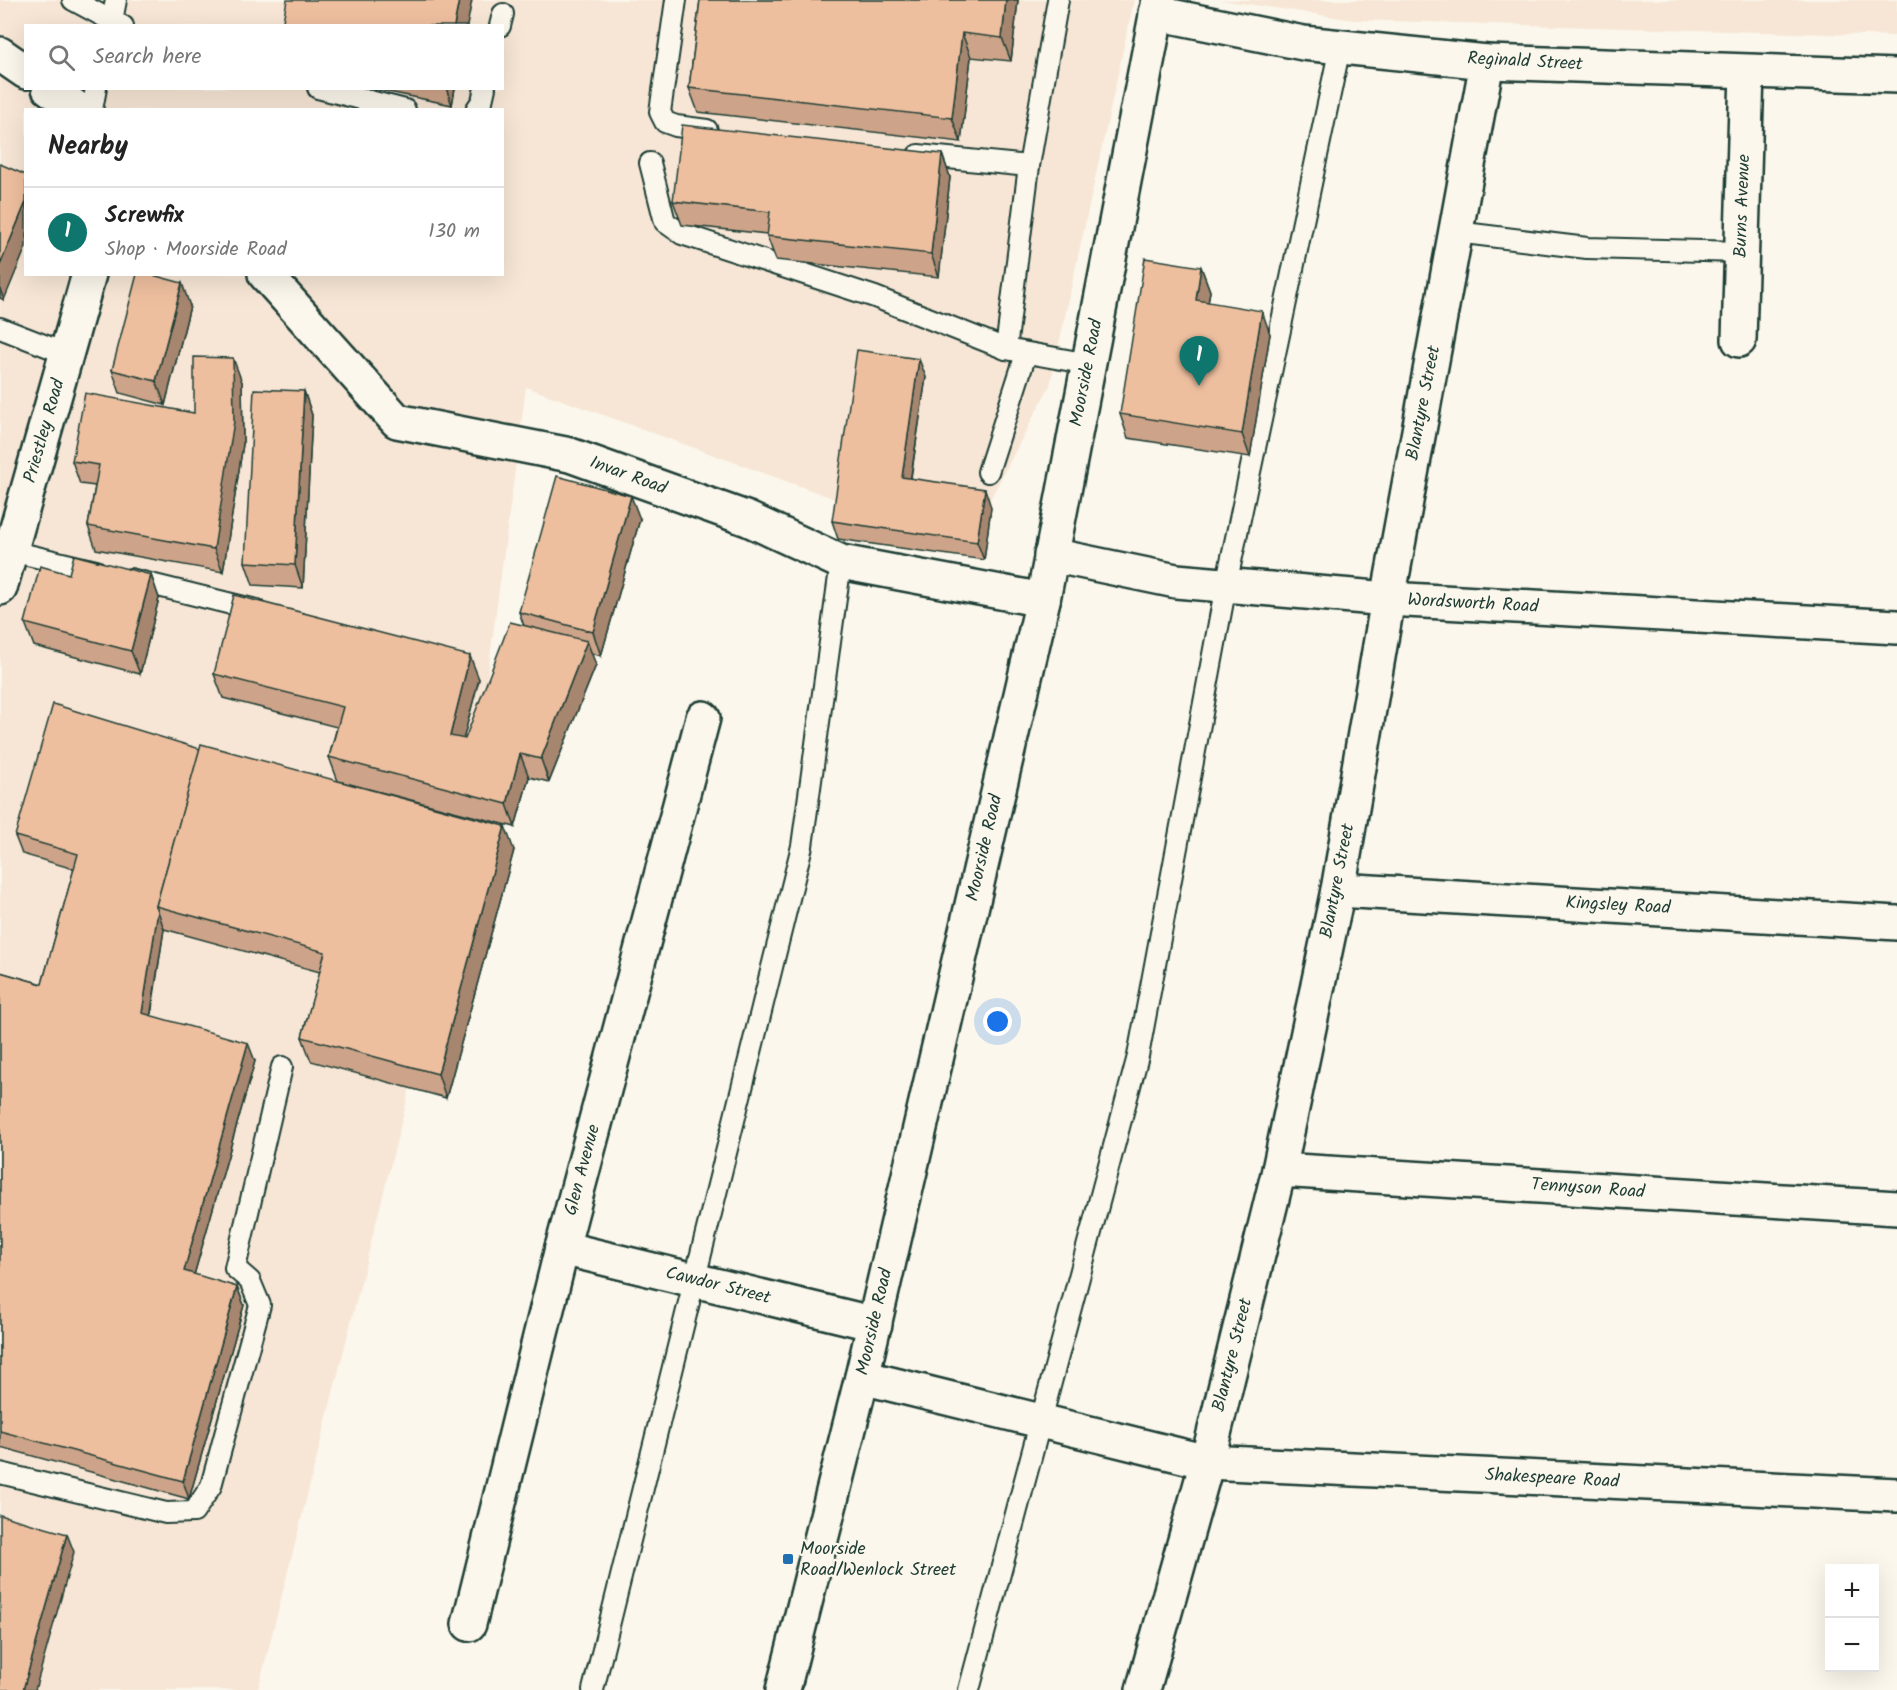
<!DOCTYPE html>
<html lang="en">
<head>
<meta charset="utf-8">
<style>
	body { margin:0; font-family:Kalam,sans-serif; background:#f2f2f2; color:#222 }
	.controls { position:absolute; right:18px; bottom:18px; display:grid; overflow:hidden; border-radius:0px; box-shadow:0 6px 24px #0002 }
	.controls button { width:54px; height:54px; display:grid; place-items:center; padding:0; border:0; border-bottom:2px solid #e0e0e0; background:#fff; color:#222; font:30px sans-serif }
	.you { position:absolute; left:998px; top:1022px; width:21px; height:21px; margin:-15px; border:4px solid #fff; border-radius:50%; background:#1a73e8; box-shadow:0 0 0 9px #1a73e833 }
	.badge { display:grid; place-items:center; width:39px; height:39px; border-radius:50%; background:#0f766e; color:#fff; font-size:20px; font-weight:700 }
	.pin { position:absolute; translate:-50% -50px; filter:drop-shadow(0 2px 3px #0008) }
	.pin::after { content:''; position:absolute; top:32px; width:21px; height:18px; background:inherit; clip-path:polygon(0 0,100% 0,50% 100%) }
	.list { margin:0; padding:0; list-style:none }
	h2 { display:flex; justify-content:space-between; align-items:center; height:78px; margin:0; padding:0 24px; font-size:26px }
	h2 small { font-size:20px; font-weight:400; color:#767676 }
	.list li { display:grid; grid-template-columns:39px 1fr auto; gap:18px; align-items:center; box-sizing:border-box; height:90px; padding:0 24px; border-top:2px solid #e0e0e0 }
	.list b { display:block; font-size:22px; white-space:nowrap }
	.list p { margin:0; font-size:20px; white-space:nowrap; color:#767676 }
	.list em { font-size:20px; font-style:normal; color:#767676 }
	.icon { flex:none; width:33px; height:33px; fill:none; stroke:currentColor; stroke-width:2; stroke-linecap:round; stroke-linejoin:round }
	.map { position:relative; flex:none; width:1897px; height:1690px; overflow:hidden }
	.search { position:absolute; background:#fff; box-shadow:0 6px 24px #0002; left:24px; top:24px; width:480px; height:66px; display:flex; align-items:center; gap:15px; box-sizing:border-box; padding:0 21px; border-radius:0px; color:#767676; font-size:22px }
	.panel { position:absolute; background:#fff; box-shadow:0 6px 24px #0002; left:24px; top:108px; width:480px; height:168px; border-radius:0px }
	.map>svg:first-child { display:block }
	.built { fill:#f7e6d5; fill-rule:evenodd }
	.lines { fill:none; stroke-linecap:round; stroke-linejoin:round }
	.lane-casing { stroke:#1f3d34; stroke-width:24 }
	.street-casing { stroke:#1f3d34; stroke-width:38 }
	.secondary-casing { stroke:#1f3d34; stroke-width:38 }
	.lane { stroke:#fbf7ec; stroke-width:20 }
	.street { stroke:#fbf7ec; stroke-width:33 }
	.secondary { stroke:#fbf7ec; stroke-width:33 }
	.wall { fill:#cda489; stroke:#1f3d34; stroke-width:1.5 }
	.shaded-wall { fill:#a7866f; stroke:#1f3d34; stroke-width:1.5 }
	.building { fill:#eebf9f; stroke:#1f3d34; stroke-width:1.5 }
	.poi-dot { fill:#1f6fb2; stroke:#fbf7ec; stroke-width:2 }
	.labels { text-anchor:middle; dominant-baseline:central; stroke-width:4.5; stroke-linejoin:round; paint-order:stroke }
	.street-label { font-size:18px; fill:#1f3d34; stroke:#fbf7ec }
	.poi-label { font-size:18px; fill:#1f3d34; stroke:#fbf7ec; text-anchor:start }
</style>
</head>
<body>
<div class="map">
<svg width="1897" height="1690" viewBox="0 0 1897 1690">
	<rect width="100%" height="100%" fill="#fbf7ec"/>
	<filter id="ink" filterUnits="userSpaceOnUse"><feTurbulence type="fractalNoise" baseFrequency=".0167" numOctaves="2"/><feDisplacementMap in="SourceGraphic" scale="12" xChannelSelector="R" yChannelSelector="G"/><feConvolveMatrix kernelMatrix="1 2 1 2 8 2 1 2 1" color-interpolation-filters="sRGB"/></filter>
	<g filter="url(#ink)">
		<g class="built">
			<path d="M0 0H1134L1050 385 986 507H857L526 387 458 898 258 1690H0ZM26 26H502V88H26ZM26 110H502V274H26Z"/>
			<polygon points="1221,0 1897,0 1897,34 1896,36 1354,20"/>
		</g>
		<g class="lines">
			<defs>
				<g id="lane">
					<polyline points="73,0 112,21 123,26"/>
					<polyline points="676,0 660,112 665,122 676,126 707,130"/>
					<polyline points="1058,0 1029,166 1006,349 1089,364"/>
					<polyline points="111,26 116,0"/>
					<polyline points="500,26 503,14"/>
					<polyline points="318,88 405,110"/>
					<polyline points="92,110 96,88"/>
					<polyline points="476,110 482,101 485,88"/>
					<polyline points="918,155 1029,166"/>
					<polyline points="650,163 665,222 682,234 875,297 1006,349"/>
					<polyline points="1456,232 1587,248 1741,252"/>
					<polyline points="0,328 67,354"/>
					<polyline points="988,472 1026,354"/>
					<polyline points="11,551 96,571"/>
					<polyline points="130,579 256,610"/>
					<polyline points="0,1473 166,1513 194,1512 211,1486 260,1305 250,1281 235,1268 282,1067"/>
					<polyline points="593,1690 802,846 841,562"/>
					<polyline points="969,1690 1138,1056 1226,585 1340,47"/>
				</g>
				<g id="street">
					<polyline points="1156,13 1303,43 1487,62 1897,76"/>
					<polyline points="0,54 26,72"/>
					<polyline points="49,88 79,110"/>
					<polyline points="265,274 397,421 570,455 748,519 841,562 1043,600"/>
					<polyline points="1739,340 1747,72"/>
					<polyline points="1051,555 1176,581 1388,599 1897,627"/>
					<polyline points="0,588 89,274"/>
					<polyline points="1338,890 1897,923"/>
					<polyline points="1279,1170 1897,1208"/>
					<polyline points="562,1248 875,1324"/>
					<polyline points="862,1377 1207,1462 1897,1495"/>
					<polyline points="469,1624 562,1248 703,718"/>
					<polyline points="1143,1690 1207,1462 1279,1170 1338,890 1388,599 1487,62"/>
				</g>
				<polyline id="secondary" points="783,1690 862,1377 1043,600 1159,0"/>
			</defs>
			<use href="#lane" class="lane-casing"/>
			<use href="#street" class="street-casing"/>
			<use href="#secondary" class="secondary-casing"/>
			<use href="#lane" class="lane"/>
			<use href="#street" class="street"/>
			<use href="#secondary" class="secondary"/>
		</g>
		<g class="wall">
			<polygon points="700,0 1018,0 1011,61 971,57 961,142 698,112 689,88"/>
			<polygon points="370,88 455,88 452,105"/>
			<polygon points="942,154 950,177 939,277 776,260 767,236 767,234 682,225 673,201"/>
			<polygon points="0,164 4,300 0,298"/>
			<polygon points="1201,267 1210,291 1208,302 1270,334 1250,457 1128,438 1120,414"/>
			<polygon points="190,306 165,405 120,393 112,370"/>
			<polygon points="926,377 911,478 991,507 984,560 838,539 832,521"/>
			<polygon points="242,382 243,444 223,572 96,549 88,526 95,486 80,484 72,461 194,413"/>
			<polygon points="304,391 312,415 303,588 253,585 245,562"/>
			<polygon points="640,519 601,656 591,653 596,665 549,782 529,777 515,827 338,781 329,757 337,727 223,698 214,674 479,679 463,739 465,739 524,626 519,612"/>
			<polygon points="69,574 151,575 159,598 140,674 34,646 25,623"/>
			<polygon points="15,836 514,850 446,1098 311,1061 302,1037 320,972 164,929 151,1016 255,1061 194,1275 237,1287 244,1305 189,1499 0,1447 0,972 42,984 74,869 22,854"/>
		</g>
		<g class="shaded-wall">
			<polygon points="459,0 472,0 467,26 454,26"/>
			<polygon points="1006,0 1018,0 1011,61 1002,38"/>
			<polygon points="962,33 971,57 961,142 952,118"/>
			<polygon points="446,88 455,88 452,105"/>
			<polygon points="942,154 950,177 939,277 931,254"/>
			<polygon points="26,202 26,247 4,300 0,289 0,265"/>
			<polygon points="1201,267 1210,291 1205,323 1196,300"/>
			<polygon points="182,283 190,306 165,405 156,381"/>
			<polygon points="1262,311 1270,334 1250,457 1242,434"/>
			<polygon points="233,358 242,382 243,444 223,572 214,549"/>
			<polygon points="919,359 926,377 908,495 902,477"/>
			<polygon points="304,391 312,415 303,588 295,565"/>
			<polygon points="985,489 991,507 984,560 977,542"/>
			<polygon points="631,496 640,519 601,656 593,632"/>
			<polygon points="151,575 159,598 140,674 131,651"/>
			<polygon points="587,641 596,665 549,782 541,759"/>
			<polygon points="470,656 479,679 458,759 450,736"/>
			<polygon points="520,754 529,777 515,827 507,804"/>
			<polygon points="505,826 514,850 446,1098 438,1074"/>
			<polygon points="158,911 164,929 148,1031 142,1013"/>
			<polygon points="248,1043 255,1061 190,1289 184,1271"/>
			<polygon points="237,1287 244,1305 189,1499 183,1481"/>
			<polygon points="67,1534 74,1552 35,1690 23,1690"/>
		</g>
		<g class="building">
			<polygon points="287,0 459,0 454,26 282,26"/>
			<polygon points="700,0 1006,0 1002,38 962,33 952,118 689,88"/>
			<polygon points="682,125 942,154 931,254 767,236 770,212 673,201"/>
			<polygon points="0,164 26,175 26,202 0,265"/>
			<polygon points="1145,258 1201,267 1196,300 1262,311 1242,434 1120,414"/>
			<polygon points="137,274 149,274 182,283 156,381 112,370"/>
			<polygon points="857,350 919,359 902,477 985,489 977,542 832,521"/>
			<polygon points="194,357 233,358 234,421 214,549 88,526 99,465 72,461 85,393 194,413"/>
			<polygon points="254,389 304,391 295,565 245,562"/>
			<polygon points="557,476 631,496 593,632 519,612"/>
			<polygon points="74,555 151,575 131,651 25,623 40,566 69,574"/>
			<polygon points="234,595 470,656 450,736 465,739 510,622 587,641 541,759 520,754 507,804 329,757 343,707 214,674"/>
			<polygon points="53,704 200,749 156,906 158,911 142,1013 248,1043 184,1271 237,1287 183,1481 0,1431 0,972 42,984 78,854 15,836"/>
			<polygon points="201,744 505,826 438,1074 302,1037 325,952 156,906"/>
			<polygon points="0,1515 67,1534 23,1690 0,1690"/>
		</g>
	</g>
	<rect class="poi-dot" x="782" y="1553" width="12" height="12" rx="3"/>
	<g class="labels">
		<g class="street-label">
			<text transform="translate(1525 62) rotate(3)">Reginald Street</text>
			<text transform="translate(1743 206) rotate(-88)">Burns Avenue</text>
			<text transform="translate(1087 373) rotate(-79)">Moorside Road</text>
			<text transform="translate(1424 403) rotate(-79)">Blantyre Street</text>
			<text transform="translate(45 431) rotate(-74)">Priestley Road</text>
			<text transform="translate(628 476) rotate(20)">Invar Road</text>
			<text transform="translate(1473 604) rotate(3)">Wordsworth Road</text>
			<text transform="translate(985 848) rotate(-77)">Moorside Road</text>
			<text transform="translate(1338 881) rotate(-79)">Blantyre Street</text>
			<text transform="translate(1618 906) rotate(3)">Kingsley Road</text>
			<text transform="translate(583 1170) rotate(-75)">Glen Avenue</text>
			<text transform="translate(1588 1189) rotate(4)">Tennyson Road</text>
			<text transform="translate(718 1286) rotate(14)">Cawdor Street</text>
			<text transform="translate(875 1322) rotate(-77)">Moorside Road</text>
			<text transform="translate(1233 1355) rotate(-76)">Blantyre Street</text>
			<text transform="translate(1552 1479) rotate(3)">Shakespeare Road</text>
		</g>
		<g class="poi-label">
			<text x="800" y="1549">Moorside<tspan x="800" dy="21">Road/Wenlock Street</tspan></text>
		</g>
	</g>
</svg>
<div class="controls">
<button>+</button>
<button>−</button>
</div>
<div class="you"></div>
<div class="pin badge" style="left:1199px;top:386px">1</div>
<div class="search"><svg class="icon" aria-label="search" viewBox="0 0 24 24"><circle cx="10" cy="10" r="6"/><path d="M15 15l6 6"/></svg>Search here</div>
<section class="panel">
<h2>Nearby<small></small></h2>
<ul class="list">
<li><span class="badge">1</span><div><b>Screwfix</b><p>Shop · Moorside Road</p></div><em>130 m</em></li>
</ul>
</section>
</div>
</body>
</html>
